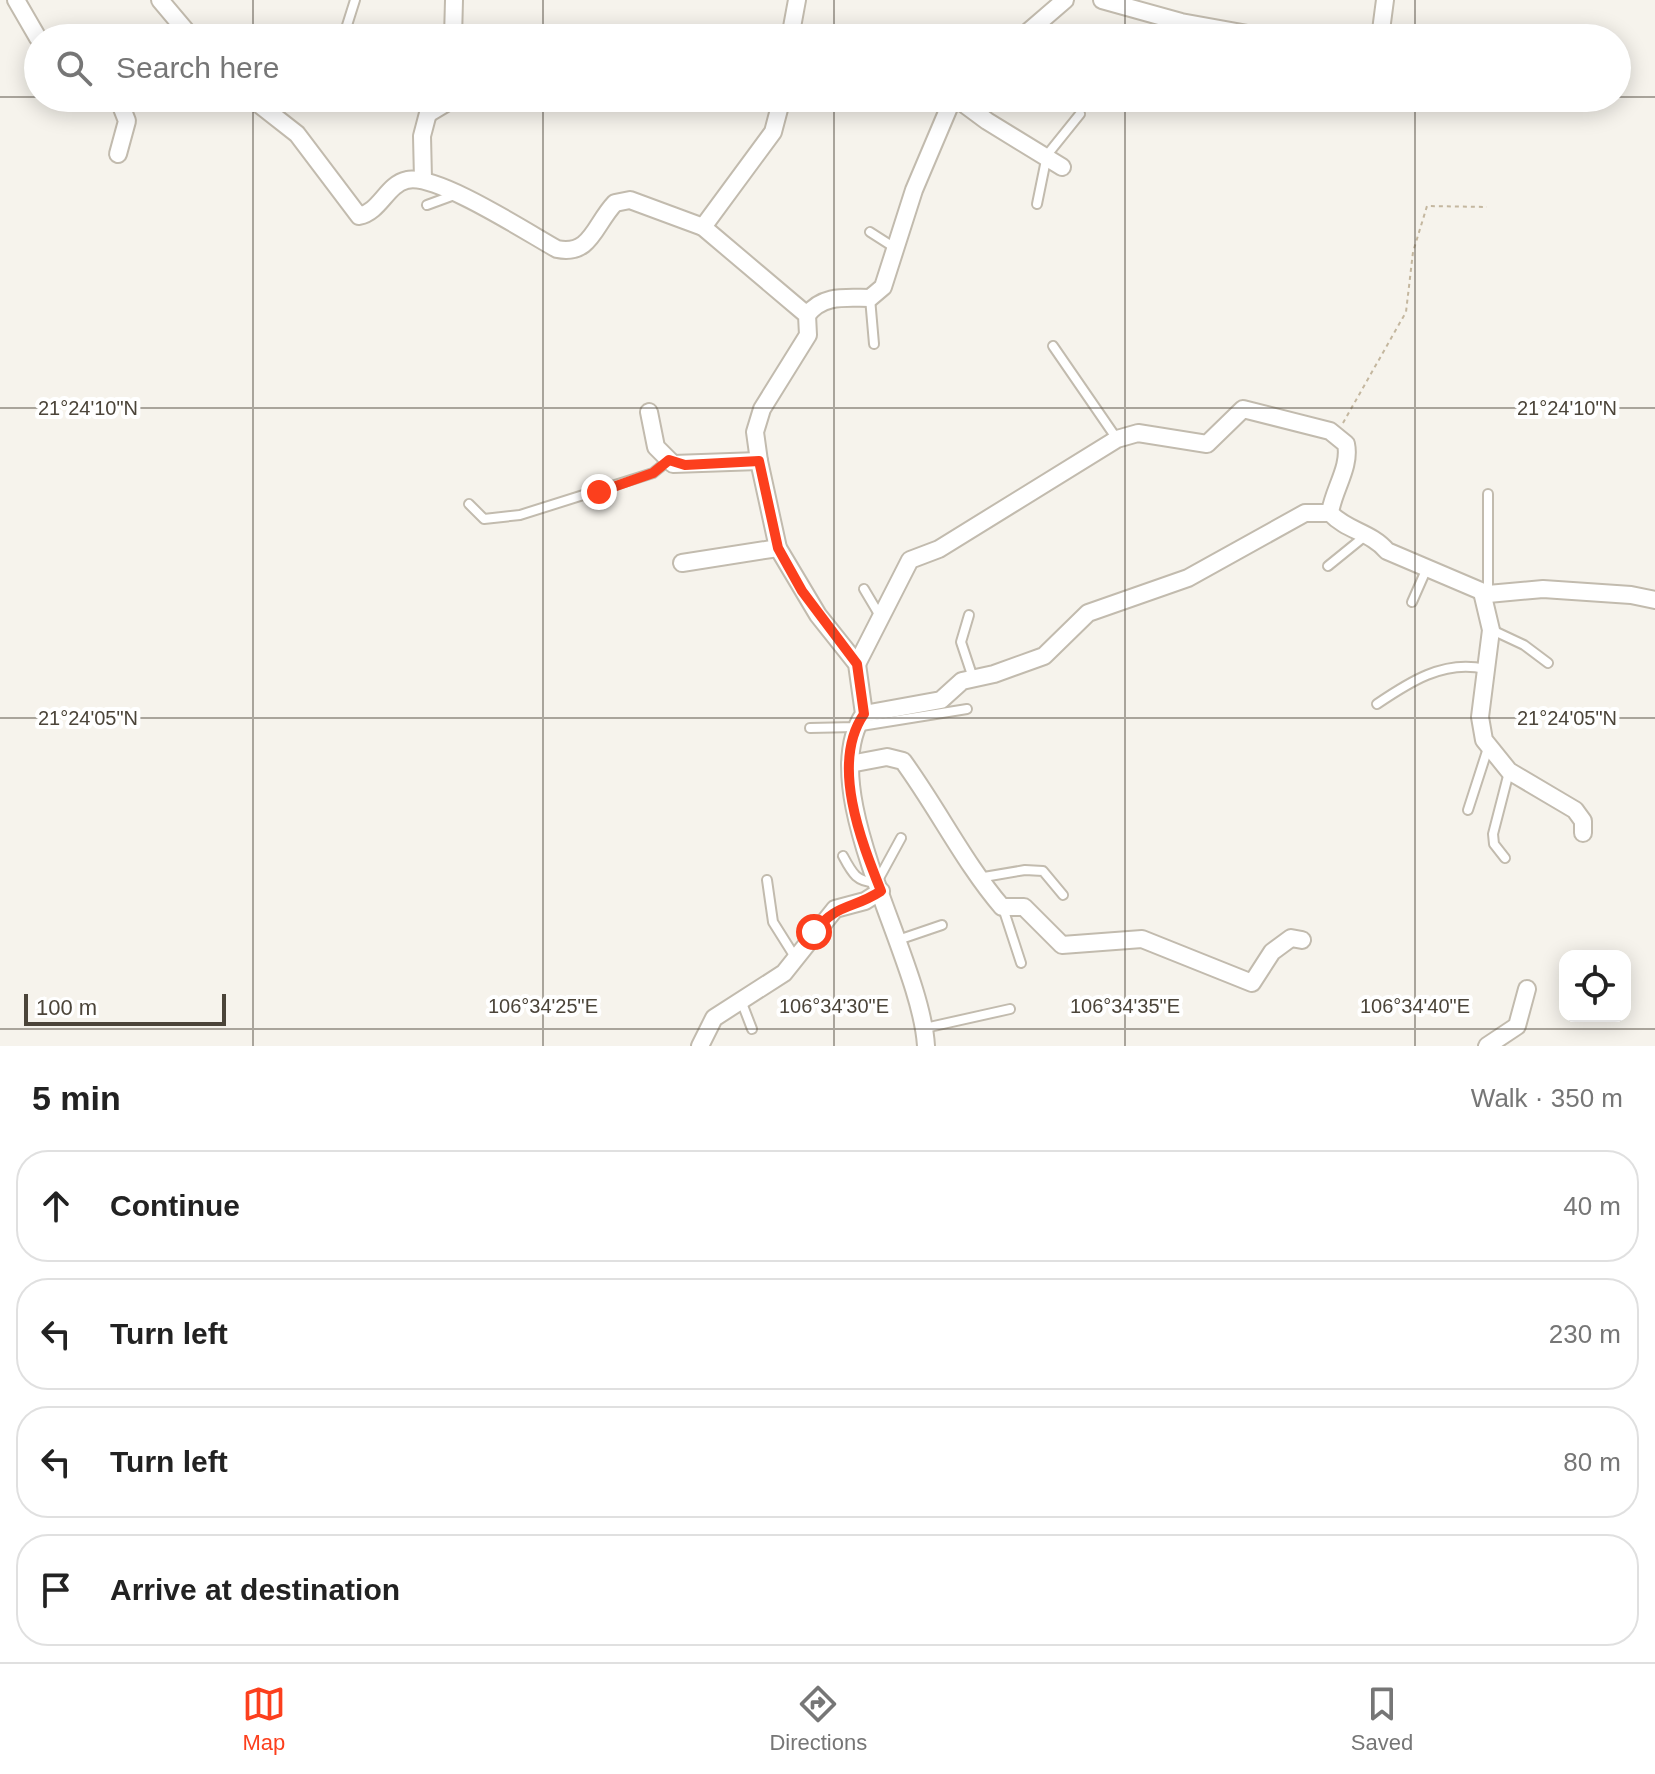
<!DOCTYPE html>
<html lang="en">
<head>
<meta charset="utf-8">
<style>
	body { margin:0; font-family:Helvetica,sans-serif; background:#f2f2f2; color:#222 }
	.controls { position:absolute; right:24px; bottom:24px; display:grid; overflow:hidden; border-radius:16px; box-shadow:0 4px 20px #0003 }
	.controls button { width:72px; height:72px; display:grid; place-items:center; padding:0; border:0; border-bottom:2px solid #e0e0e0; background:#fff; color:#222; font:40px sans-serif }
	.scale { position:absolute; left:24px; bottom:20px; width:202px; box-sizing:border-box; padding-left:8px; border:4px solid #4b4439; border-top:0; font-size:22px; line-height:28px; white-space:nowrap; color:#4b4439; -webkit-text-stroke:6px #fff; paint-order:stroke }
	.stop { position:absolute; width:24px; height:24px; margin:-18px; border:6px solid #fc3f1d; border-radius:50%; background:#fff }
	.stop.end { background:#fc3f1d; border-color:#fff; box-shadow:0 2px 8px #0008 }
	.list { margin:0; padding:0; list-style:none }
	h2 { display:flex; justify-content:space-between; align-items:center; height:104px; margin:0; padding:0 32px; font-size:34px }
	h2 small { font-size:26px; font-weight:400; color:#767676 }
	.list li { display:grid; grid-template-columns:52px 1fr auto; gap:24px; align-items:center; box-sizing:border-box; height:112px; margin:0 16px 16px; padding:0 16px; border:2px solid #e0e0e0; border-radius:32px }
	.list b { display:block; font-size:30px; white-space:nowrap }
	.list em { font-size:26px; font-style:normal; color:#767676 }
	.icon { flex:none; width:44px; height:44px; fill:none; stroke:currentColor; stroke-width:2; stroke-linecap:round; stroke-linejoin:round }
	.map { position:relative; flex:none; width:1655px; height:1046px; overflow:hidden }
	.search { position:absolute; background:#fff; box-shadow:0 4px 20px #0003; left:24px; right:24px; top:24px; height:88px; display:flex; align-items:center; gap:20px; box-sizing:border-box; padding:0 28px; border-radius:44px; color:#767676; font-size:30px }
	.sheet { height:616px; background:#fff }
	nav { display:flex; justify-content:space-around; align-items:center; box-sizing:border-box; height:112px; border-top:2px solid #e0e0e0; background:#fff; font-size:22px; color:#767676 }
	nav a { display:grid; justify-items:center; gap:4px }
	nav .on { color:#fc3f1d }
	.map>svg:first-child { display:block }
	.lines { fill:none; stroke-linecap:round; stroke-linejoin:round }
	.lane-casing { stroke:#c2bbae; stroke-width:12 }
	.street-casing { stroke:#c2bbae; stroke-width:20 }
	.path { stroke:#c4b79f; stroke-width:2; stroke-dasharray:4 4; stroke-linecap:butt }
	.lane { stroke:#fff; stroke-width:8 }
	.street { stroke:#fff; stroke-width:16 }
	.route { stroke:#fc3f1d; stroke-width:10 }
	.ticks { fill:none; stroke:#4b4439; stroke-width:2; stroke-opacity:0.45 }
	.ticks-label { font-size:20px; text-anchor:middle; fill:#4b4439; stroke:#fff; stroke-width:8; stroke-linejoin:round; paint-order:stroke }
</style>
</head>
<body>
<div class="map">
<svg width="1655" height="1046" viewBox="0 0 1655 1046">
	<rect width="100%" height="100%" fill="#f6f3ec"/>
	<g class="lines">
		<defs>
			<g id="lane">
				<polyline points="964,33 965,38"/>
				<polyline points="343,38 355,0"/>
				<polyline points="268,113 287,98"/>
				<polyline points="427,119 462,98"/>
				<polyline points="1037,204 1047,155 1080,114"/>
				<polyline points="427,205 457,194"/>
				<polyline points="870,232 895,248"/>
				<polyline points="870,298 874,344"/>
				<polyline points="1053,346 1117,439"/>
				<polyline points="469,504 484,519 520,515 653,473 669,460"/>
				<polyline points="1328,566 1365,536"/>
				<polyline points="864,589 880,616"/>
				<polyline points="1488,593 1488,494"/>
				<polyline points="1412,602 1427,568"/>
				<polyline points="969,615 961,642 973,678"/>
				<polyline points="1492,630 1524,645 1548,663"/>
				<path d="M1377 704C1408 683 1444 659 1485 669"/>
				<polyline points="810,728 855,727 967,709"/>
				<polyline points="1468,810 1488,748"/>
				<path d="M843 856C852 873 857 883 877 882L901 838"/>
				<polyline points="1505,858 1494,844 1493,834 1509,772"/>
				<polyline points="978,878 1025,870 1043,871 1063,895"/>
				<polyline points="767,880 773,922 795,957"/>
				<polyline points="1003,908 1021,963"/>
				<polyline points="898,940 942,925"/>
				<polyline points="742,1003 752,1029"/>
				<polyline points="925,1028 1010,1009"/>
			</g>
			<g id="street">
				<polyline points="16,0 38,38"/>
				<polyline points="160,0 192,38"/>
				<polyline points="1102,0 1181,22 1270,38"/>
				<polyline points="453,38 454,0"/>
				<polyline points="790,38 797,0"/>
				<polyline points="1021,38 1065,0"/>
				<polyline points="1380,38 1385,0"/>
				<polyline points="118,98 127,121 118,154"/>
				<path d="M251 98 297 134 359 216C380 212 387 184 407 180 436 173 528 233 557 249 591 256 594 225 615 203L630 200 703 227 807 315 808 335 762 409 755 432 759 461 778 548 818 615 857 664 864 714C812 790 921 957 926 1046"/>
				<polyline points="956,98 987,121 1062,167"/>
				<polyline points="423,179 422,136 432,98"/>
				<polyline points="703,227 773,132 782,98"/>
				<path d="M807 315C823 294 846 298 870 298L883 287 914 190 953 98"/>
				<polyline points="649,412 656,447 673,464 759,461"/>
				<polyline points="682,563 778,548"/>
				<polyline points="1482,592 1491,630 1480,717 1484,740 1509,771 1575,810 1583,821 1583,833"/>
				<path d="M857 664 910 560 939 549 1117 439 1138 433 1207 444 1243 409 1330 431 1346 444C1351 467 1333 490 1330 513 1347 531 1371 532 1387 551L1488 594 1543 589 1631 595 1655 600"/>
				<polyline points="864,714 941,700 962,681 994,674 1044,656 1088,613 1188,578 1305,513 1330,513"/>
				<path d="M850 764 887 757 903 761C938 809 965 864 1002 907H1024L1062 945 1142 939 1252 983 1272 952 1291 938 1302 940"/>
				<polyline points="700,1046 714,1018 784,973 835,909 865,901 881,891"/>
				<polyline points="1487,1046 1517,1026 1527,989"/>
			</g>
		</defs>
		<use href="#lane" class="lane-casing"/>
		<use href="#street" class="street-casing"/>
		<polyline class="path" points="1343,423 1406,312 1413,252 1427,206 1487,207"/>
		<use href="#lane" class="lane"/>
		<use href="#street" class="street"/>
	</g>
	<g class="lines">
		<path class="route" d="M599 492 653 473 669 460 685 465 759 461 778 548 802 591 857 664 864 714C830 763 861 841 881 891 852 910 838 902 814 932"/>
	</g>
	<path class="ticks" d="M253 0V38M543 0V38M834 0V38M1125 0V38M1415 0V38M0 97H38M1617 97H1655M253 98V1046M543 98V1046M834 98V1046M1125 98V1046M1415 98V1046M0 408H1655M0 718H1655M0 1029H1655"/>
	<g class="ticks-label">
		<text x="88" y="415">21°24'10"N</text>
		<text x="1567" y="415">21°24'10"N</text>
		<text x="88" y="725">21°24'05"N</text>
		<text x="1567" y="725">21°24'05"N</text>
		<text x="543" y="1013">106°34'25"E</text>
		<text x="834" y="1013">106°34'30"E</text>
		<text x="1125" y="1013">106°34'35"E</text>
		<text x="1415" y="1013">106°34'40"E</text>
	</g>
</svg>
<div class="controls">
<button><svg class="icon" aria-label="locate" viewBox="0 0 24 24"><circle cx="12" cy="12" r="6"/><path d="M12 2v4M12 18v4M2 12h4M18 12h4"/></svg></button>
</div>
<div class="scale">100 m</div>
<div class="stop" style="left:814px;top:932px"></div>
<div class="stop end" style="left:599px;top:492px"></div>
<div class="search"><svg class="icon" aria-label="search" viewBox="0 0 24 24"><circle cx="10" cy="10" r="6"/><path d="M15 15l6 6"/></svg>Search here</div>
</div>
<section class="sheet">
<h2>5 min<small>Walk · 350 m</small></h2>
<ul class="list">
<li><svg class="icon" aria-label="ahead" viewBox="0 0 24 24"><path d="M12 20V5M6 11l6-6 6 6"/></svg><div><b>Continue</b></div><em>40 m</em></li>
<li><svg class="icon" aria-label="left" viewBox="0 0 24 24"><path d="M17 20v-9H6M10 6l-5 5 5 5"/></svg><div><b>Turn left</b></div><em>230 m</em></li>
<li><svg class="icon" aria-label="left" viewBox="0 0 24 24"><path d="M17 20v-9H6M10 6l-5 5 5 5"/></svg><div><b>Turn left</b></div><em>80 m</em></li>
<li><svg class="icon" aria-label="arrive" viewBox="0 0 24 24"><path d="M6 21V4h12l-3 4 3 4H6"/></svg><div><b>Arrive at destination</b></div></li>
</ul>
</section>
<nav>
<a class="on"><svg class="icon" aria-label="map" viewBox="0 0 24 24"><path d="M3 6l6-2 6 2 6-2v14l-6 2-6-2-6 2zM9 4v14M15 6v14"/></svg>Map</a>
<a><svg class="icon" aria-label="directions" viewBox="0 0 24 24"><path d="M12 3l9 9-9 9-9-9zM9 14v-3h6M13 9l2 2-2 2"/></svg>Directions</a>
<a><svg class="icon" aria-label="saved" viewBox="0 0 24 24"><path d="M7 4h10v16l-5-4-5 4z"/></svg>Saved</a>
</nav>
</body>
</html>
